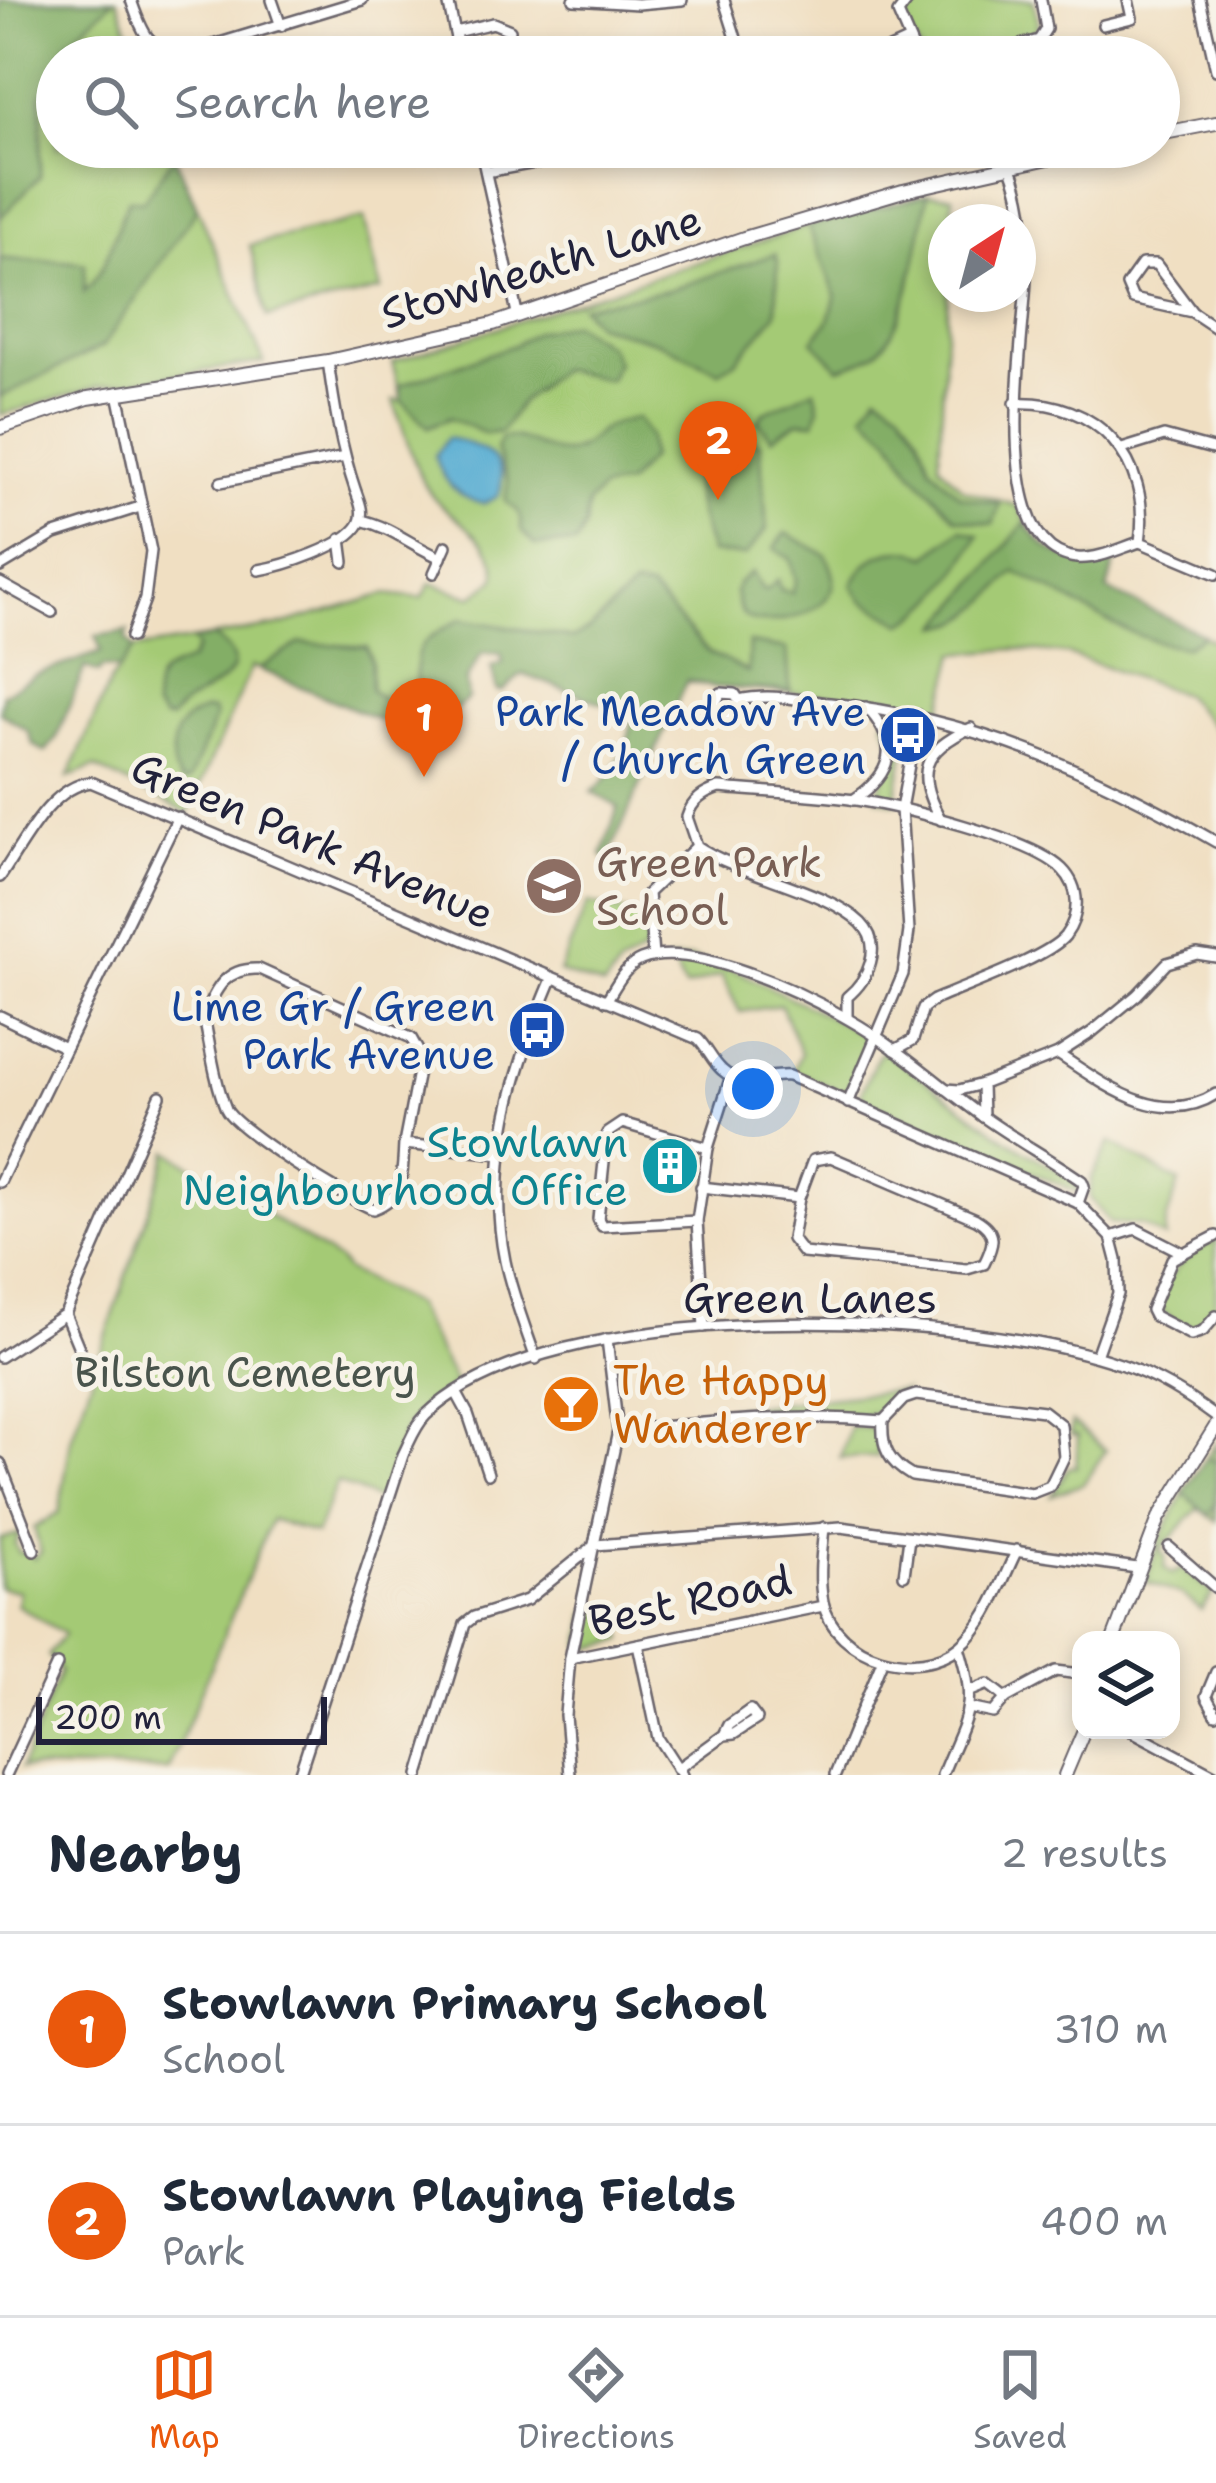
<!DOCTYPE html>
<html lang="en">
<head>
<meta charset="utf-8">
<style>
	body { margin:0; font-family:"Shantell Sans",sans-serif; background:#f2f2f3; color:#1f2937 }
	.controls { position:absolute; right:36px; bottom:36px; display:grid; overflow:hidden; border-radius:24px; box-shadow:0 6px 18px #0003 }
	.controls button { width:108px; height:108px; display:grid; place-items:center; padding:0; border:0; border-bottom:3px solid #e0e1e3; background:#fff; color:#1f2937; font:60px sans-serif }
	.compass { position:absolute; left:928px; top:204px; width:108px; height:108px; border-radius:50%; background:#fff; box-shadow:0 6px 18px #0003; rotate:36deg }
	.scale { position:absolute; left:36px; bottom:30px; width:291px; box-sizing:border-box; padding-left:12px; border:6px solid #22223b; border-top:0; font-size:33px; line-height:42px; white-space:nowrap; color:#22223b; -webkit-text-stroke:9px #f7f3e8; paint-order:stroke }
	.you { position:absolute; left:753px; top:1089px; width:42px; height:42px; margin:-30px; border:9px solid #fff; border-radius:50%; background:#1a73e8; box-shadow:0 0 0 18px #1a73e833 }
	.badge { display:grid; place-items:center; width:78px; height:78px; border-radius:50%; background:#ea580c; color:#fff; font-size:39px; font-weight:700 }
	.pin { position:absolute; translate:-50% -99px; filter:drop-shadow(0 3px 6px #0008) }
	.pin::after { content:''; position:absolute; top:63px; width:42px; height:36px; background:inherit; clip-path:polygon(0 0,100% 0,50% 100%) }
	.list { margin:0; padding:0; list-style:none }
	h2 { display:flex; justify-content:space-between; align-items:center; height:156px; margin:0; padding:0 48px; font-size:51px }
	h2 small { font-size:39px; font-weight:400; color:#747a83 }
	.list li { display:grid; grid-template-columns:78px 1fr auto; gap:36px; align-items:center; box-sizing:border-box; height:192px; padding:0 48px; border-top:3px solid #e0e1e3 }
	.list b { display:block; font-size:45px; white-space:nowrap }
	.list p { margin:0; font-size:39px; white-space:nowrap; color:#747a83 }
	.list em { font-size:39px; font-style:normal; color:#747a83 }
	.icon { flex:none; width:66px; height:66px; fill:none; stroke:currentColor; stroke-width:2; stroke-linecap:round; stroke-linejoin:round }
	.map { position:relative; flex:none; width:1216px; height:1775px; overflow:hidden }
	.search { position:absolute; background:#fff; box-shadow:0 6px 18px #0003; left:36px; right:36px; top:36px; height:132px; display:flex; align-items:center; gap:30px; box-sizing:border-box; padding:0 42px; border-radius:66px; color:#747a83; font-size:45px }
	.sheet { height:540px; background:#fff }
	nav { display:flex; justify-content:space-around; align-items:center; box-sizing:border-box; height:168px; border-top:3px solid #e0e1e3; background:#fff; font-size:33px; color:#747a83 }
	nav a { display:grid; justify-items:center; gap:6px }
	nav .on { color:#ea580c }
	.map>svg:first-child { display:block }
	.green { fill:#a4ca74; stroke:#637658; stroke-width:3 }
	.forest { fill:#83ae66; stroke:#526850; stroke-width:3 }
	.water { fill:#55acd2; stroke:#3c6786; stroke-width:3 }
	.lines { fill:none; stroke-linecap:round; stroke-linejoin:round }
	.minor-casing { stroke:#6a646a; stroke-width:14 }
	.tertiary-casing { stroke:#6a646a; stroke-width:16 }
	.minor { stroke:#fff; stroke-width:9 }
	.tertiary { stroke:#fff; stroke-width:12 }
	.labels { text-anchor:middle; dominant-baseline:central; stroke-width:10; stroke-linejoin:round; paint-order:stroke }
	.street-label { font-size:42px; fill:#22223b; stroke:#f7f3e8 }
	.transit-label { font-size:42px; fill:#164399; stroke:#f7f3e8; text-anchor:end }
	.education-label { font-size:42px; fill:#785e54; stroke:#f7f3e8; text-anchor:start }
	.culture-label { font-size:42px; fill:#0d838f; stroke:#f7f3e8; text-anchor:end }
	.park-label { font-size:42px; fill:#49544c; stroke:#f7f3e8 }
	.food-label { font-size:42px; fill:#c56008; stroke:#f7f3e8; text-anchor:start }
</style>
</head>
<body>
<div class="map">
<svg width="1216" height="1775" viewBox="0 0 1216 1775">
	<rect width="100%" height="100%" fill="#f7f3e8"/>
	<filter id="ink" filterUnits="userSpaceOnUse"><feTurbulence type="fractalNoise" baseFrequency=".00833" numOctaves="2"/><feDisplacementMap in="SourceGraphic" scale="24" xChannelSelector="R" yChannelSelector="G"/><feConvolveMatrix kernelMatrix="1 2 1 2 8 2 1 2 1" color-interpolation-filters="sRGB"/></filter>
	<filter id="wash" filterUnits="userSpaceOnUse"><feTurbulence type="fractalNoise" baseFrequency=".004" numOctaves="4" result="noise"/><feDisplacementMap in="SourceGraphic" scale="48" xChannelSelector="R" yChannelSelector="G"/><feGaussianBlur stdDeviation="2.7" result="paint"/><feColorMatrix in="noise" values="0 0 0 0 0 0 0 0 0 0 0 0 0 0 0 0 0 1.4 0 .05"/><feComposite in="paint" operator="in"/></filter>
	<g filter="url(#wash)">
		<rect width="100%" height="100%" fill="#f0dfc2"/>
		<g class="green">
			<polygon points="0,0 117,0 138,57 57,57 57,147 171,147 264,362 100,386 0,415"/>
			<path d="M917 0H1033L1039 25 1035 33 927 57C915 48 904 24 906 10Z"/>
			<path d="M928 194 953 196 952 222H946L948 294 939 464 963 489 1018 506C1040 556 1063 563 1115 561L1107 590 1216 642V731L1183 694 1067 654 1015 649 956 653 940 716 847 697 715 687 469 642 427 740 252 666 188 813 94 767 68 778 111 680 134 649 278 626 386 594 422 598 431 583 472 597 496 579C501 545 454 520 434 498 416 478 403 426 393 400H402L392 362 808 226Z"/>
			<polygon points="364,218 381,290 267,317 250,245"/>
			<path d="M887 715 906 718 909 726 895 803 877 798 875 794C890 770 899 748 884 722Z"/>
			<polygon points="588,903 638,915 648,949 619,967 604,987 559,972"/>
			<polygon points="691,958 739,972 865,1035 868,1047 847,1090 842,1092 793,1071 801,1053 781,1005 740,1012 721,975 685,988 671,960"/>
			<polygon points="884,1050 1006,1139 1078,1183 1078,1192 864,1101 861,1093 878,1055"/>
			<path d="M1110 1142 1179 1182C1174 1203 1164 1217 1165 1238L1141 1225 1110 1223 1090 1198 1091 1179Z"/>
			<polygon points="169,1151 339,1261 346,1270 414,1305 455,1383 407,1425 380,1501 337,1482 316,1534 271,1519 169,1770 21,1768 60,1671 48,1655 64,1634 17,1605 19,1591 0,1588 0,1539 21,1533 15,1544 19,1553 31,1553 34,1559 41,1552 34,1528 59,1513 71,1439"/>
			<path d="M1216 1240V1304L1196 1328 1174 1321 1158 1307C1162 1275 1188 1254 1216 1240Z"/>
			<polygon points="903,1390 886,1409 863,1416 728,1408"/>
			<polygon points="1072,1422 1106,1450 1083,1484 1052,1495 1069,1467 1076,1467 1078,1436 1071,1435"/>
			<polygon points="850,1427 871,1428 877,1432 878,1457 840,1458"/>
			<path d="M1216 1443V1521L1199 1508 1160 1550 1165 1556 1164 1567 1172 1574 1182 1569 1213 1593 1201 1610 1183 1595 1146 1582C1159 1531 1187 1487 1216 1443Z"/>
			<polygon points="587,1612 621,1615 624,1640 585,1650 581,1645"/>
		</g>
		<g class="forest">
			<polygon points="0,0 114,0 67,43 42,94 40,176 0,218"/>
			<path d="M174 156 197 209 103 346 0 397V258C29 263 56 258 85 264L84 292C110 266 113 233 129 199L143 201Z"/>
			<path d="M928 194C919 237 910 327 874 354 865 361 850 364 839 368L813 341 829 320 836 295 808 226Z"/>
			<polygon points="775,254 778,261 776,314 735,362 719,371 658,342 596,324 581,306 669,290"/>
			<polygon points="573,323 609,346 617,362 609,380 560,369 521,402 501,432 486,434 450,418 428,427 402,401 400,385 515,345 535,332"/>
			<polygon points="815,389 819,408 815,422 799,421 772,438 758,421 763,413"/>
			<polygon points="878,393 901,409 920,436 930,466 960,496 1000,504 993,524 956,518 911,470 891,438 864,413"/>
			<path d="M637 418 649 436 650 458 627 484 602 489 588 503 585 527 576 544 535 545 522 532 519 512 505 501 508 482 496 449 501 438C525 433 542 454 567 452 585 450 593 433 608 426 617 422 628 420 637 418Z"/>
			<path d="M724 419 760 444 767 529 745 556 711 553C692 497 683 466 724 419Z"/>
			<path d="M1025 523C1049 559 1075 563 1115 561L1107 590 1204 635 1185 647C1122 640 1072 597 1015 572 993 593 972 625 940 626Z"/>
			<path d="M961 529 979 535C962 566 935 609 903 623L862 600 852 585C868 552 895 543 928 556Z"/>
			<path d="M786 533 826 555C829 563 835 573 834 582 833 611 768 632 746 617 739 613 737 600 735 592L739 582 752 572 762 589 767 590 778 580 780 589 792 593 796 580 790 558 774 548Z"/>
			<path d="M633 587 650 589 708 652 748 672 749 643 787 649 790 691 715 687 687 680 607 860 602 855 618 807 592 792C612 777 636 738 630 713L522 674 503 691H497L491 667 503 663 501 654 482 653 466 680 468 699 450 714 439 741 427 740 259 669 300 643 367 647 371 661V691L410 716C424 688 406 660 427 640 436 632 450 625 461 619L573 638 590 629Z"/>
			<polygon points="128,631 126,639 134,649 119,669 103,667 98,673 85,667 56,739 45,752 33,744 28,731 0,712 3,694 35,675 101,652 96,636"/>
			<path d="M213 637C273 677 185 691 171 719H164L154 708C156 669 158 675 190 661L197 648 192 640Z"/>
			<path d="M206 710 213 711 215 718 189 781 182 782C168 769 170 741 181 725 186 717 198 714 206 710Z"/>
			<polygon points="1206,1458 1216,1461 1216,1504 1209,1515 1183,1493"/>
		</g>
		<path class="water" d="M447 438C478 444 513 459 498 496L484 504C457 498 443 481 435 456Z"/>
	</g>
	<g filter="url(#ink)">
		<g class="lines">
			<defs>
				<g id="minor">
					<path d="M131 0C141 28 147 50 180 55L362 0"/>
					<polyline points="272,0 281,26"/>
					<polyline points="574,0 638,4 682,0"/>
					<polyline points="724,0 742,57"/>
					<polyline points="908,0 898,13 917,57"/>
					<polyline points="1200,0 1216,70"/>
					<polyline points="449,5 460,57"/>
					<polyline points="1103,25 1132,18 1128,0"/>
					<polyline points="455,32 493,23 510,30"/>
					<polyline points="872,57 907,41"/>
					<polyline points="975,57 1039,40 1046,29 1041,0"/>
					<polyline points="480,147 517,313"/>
					<path d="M1011 168C1024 200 1027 243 1026 278 1025 336 986 549 1077 558 1097 560 1121 548 1140 542"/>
					<polyline points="486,172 622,147"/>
					<polyline points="1192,312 1156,264 1142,264 1127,285 1133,299 1192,312 1216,328"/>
					<polyline points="118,393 151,551 145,599 131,637"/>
					<path d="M1015 403C1097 399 1152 460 1140 542L1216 574"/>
					<polyline points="1122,449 1164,436 1216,450"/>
					<polyline points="221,482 345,457"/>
					<path d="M361 520C392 527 412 546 441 558"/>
					<polyline points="341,539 344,562"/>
					<polyline points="0,567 55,534 140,507"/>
					<path d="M259 570C283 566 347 546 359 524 365 512 359 501 355 489 341 448 334 405 328 361"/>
					<polyline points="434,573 446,546"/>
					<polyline points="0,583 52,612"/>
					<path d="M739 700 735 694 721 693 713 707 728 715 737 710 739 700C769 693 800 700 830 703 971 717 1095 772 1216 842"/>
					<path d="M853 800C893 774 901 744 866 707"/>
					<path d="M941 820C914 773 922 751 971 728"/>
					<path d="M0 877C22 846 49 787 91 782L698 1039C707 1048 712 1061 722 1070 741 1088 767 1074 789 1076L1078 1203 1111 1237 1117 1260 1118 1294 1096 1356"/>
					<polyline points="653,956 648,893 697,846"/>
					<path d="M606 1001C616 986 624 967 641 960 691 939 803 993 848 1019 896 1046 938 1084 982 1116 1014 1139 1049 1158 1082 1181L1084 1186 1078 1203"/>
					<polyline points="0,1016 65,1048"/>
					<path d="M847 1018V997C868 980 884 946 861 923 828 890 739 875 697 846L687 817C692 800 704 793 719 788 764 792 811 794 856 800 901 807 1032 839 1062 869 1081 888 1080 916 1065 936 1047 958 963 987 934 1000L923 1008 913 1040 895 1050"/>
					<path d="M1058 1054C1105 1085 1161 1129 1216 1094"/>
					<polyline points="946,1089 959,1090 982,1084"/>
					<polyline points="848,1103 903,974 909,931 901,809 918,715"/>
					<polyline points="983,1117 982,1084 1058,1054 1092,1032 1137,995 1167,963 1197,954 1216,957"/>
					<path d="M404 1144 421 1056 411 1038 259 969C226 967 215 989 204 1017 210 1046 215 1082 226 1109 235 1129 349 1200 373 1209 405 1197 402 1175 404 1144L501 1154"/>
					<polyline points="0,1182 178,817"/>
					<path d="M701 1187 799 1198 813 1160 831 1157 976 1219C998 1232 994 1244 984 1264L967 1269 803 1253 792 1239 799 1198"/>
					<polyline points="697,1221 602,1226 598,1219 607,1133 622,1123 708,1148"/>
					<polyline points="1216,1236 1172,1259 1151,1310 1154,1316 1191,1335 1203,1331 1216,1316"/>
					<polyline points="1111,1237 1136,1229 1181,1252"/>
					<polyline points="65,1314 89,1372"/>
					<polyline points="704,1327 697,1221 708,1148 731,1076"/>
					<polyline points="0,1357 65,1314 160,1096"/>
					<path d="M536 1359C525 1327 512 1294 505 1261 485 1163 514 1068 552 979"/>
					<polyline points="456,1392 468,1414 488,1474"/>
					<path d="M618 1431C708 1422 793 1413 883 1421L904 1399 916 1395 1043 1411 1061 1425 1064 1457 1050 1486 1032 1493 912 1476C889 1463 881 1448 883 1421"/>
					<polyline points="0,1463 34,1550"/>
					<path d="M824 1527C822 1550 818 1578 823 1602 835 1658 918 1681 960 1646 988 1623 1002 1580 1017 1550"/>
					<polyline points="1169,1547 1216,1588"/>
					<polyline points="904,1575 909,1538"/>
					<polyline points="638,1644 658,1738 682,1775"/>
					<polyline points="570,1658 823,1606"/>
					<polyline points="1216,1672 1206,1696 1216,1714"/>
					<polyline points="1006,1698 1056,1671 1081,1674"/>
					<polyline points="969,1708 993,1713 1006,1698 988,1684 971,1691"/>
					<polyline points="1130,1730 1214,1775"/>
					<polyline points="677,1769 724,1735 729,1725 750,1710 757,1719 734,1734 724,1735"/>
					<polyline points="6,1775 57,1665"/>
					<path d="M299 1775 403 1455C410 1441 415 1426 426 1415 551 1294 964 1310 1120 1364 1156 1376 1186 1395 1216 1417"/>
					<polyline points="419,1775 465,1624 474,1617 527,1600 595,1545 841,1527 1137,1568"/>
					<polyline points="570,1775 565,1715 570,1658 618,1431 607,1339"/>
					<polyline points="835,1775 882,1661"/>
					<path d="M942 1775C965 1717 979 1710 959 1647"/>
				</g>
				<g id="tertiary">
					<polyline points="1159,134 1216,123"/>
					<polyline points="0,428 88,398 328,361 493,324 744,238 903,191 1097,147"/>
					<polyline points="1113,1640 1159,1518 1216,1426"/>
					<polyline points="1065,1775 1084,1730"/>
				</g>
			</defs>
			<use href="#minor" class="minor-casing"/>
			<use href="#tertiary" class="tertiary-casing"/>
			<use href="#minor" class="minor"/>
			<use href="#tertiary" class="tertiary"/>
		</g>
	</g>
	<defs>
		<symbol id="bus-disc" viewBox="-11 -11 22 22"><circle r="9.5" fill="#1a4fb4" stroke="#f7f3e8"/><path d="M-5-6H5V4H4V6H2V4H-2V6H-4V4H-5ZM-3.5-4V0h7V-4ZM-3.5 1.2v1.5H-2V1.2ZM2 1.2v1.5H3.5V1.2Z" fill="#fff"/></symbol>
		<symbol id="school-disc" viewBox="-11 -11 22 22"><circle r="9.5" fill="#8d6e63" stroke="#f7f3e8"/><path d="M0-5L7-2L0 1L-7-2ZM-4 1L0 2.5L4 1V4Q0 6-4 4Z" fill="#fff"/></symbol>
		<symbol id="building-disc" viewBox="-11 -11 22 22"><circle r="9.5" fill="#0f9aa8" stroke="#f7f3e8"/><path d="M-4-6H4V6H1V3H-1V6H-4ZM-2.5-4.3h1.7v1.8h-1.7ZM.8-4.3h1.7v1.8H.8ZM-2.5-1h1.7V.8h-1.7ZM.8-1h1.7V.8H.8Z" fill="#fff"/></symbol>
		<symbol id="bar-disc" viewBox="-11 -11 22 22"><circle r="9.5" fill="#e8710a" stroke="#f7f3e8"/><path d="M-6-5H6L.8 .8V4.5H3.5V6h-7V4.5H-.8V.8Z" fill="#fff"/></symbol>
	</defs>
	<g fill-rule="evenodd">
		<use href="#bus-disc" x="875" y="702" width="66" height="66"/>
		<use href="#school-disc" x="521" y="853" width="66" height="66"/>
		<use href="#bus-disc" x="504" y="997" width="66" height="66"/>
		<use href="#building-disc" x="637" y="1133" width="66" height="66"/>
		<use href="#bar-disc" x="538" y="1371" width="66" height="66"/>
	</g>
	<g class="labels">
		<g class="street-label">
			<text transform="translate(541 266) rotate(-17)">Stowheath Lane</text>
			<text transform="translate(313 840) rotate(23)">Green Park Avenue</text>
			<text x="810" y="1298">Green Lanes</text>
			<text transform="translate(690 1600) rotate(-12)">Best Road</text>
		</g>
		<g class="transit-label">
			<text x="866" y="711">Park Meadow Ave<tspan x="866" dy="48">/ Church Green</tspan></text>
			<text x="495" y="1006">Lime Gr / Green<tspan x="495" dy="48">Park Avenue</tspan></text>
		</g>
		<g class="education-label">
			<text x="596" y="862">Green Park<tspan x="596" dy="48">School</tspan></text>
		</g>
		<g class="culture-label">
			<text x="628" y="1142">Stowlawn<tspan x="628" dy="48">Neighbourhood Office</tspan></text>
		</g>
		<g class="park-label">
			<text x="245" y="1372">Bilston Cemetery</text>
		</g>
		<g class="food-label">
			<text x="613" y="1380">The Happy<tspan x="613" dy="48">Wanderer</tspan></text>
		</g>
	</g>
</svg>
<div class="controls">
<button><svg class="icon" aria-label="layers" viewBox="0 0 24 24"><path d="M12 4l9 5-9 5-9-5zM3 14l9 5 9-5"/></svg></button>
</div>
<svg class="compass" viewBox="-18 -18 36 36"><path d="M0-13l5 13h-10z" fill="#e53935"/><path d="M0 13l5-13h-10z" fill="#747a83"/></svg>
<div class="scale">200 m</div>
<div class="you"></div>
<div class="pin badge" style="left:424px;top:777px">1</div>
<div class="pin badge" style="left:718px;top:500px">2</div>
<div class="search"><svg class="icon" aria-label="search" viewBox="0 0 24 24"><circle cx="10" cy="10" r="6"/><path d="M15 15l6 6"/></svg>Search here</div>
</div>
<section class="sheet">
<h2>Nearby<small>2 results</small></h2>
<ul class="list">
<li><span class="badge">1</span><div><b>Stowlawn Primary School</b><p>School</p></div><em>310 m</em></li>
<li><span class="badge">2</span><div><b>Stowlawn Playing Fields</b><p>Park</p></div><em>400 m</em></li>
</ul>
</section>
<nav>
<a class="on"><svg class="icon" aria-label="map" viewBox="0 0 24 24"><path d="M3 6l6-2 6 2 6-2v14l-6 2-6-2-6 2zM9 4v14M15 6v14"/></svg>Map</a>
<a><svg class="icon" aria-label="directions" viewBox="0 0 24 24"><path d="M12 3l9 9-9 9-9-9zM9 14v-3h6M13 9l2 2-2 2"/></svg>Directions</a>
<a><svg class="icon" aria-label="saved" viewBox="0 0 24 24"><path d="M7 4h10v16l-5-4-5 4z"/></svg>Saved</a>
</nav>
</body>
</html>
